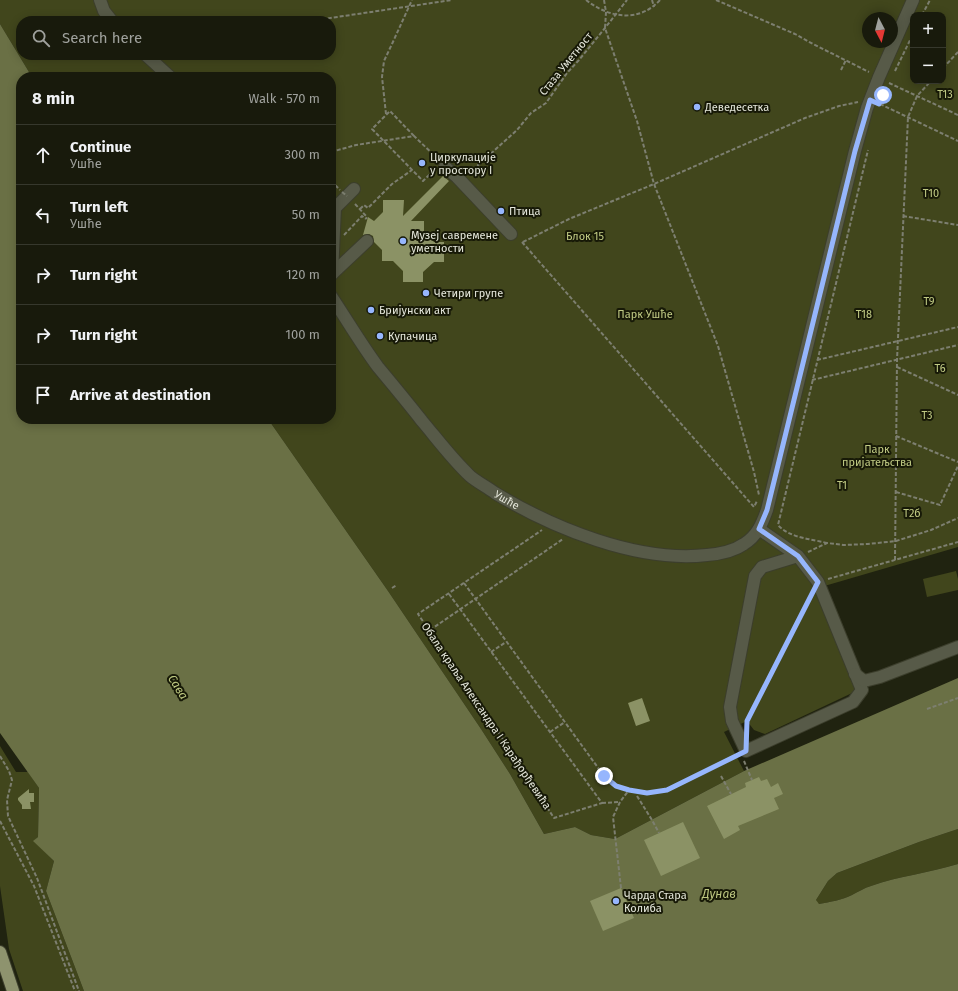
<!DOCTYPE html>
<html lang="en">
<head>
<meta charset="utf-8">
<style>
	body { margin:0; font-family:"Fira Sans",sans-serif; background:#212315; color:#f1f3f6 }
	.controls { position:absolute; right:12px; top:12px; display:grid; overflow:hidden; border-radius:8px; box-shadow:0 2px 10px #0003 }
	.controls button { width:36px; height:36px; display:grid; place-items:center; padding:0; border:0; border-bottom:1px solid #36382d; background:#181a0c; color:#f1f3f6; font:20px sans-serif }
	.compass { position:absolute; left:862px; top:12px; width:36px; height:36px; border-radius:50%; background:#181a0c; box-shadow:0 2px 10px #0003; rotate:173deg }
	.stop { position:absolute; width:12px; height:12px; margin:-9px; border:3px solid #96b6fd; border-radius:50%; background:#fff }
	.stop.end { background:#96b6fd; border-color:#fff; box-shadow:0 1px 4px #0008 }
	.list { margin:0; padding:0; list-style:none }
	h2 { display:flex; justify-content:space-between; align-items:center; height:52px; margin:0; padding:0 16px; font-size:17px }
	h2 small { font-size:13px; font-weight:400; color:#9fa19d }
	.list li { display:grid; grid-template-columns:26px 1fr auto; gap:12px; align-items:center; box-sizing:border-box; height:60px; padding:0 16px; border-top:1px solid #36382d }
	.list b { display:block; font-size:15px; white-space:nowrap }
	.list p { margin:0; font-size:13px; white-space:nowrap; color:#9fa19d }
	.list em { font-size:13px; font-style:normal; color:#9fa19d }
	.icon { flex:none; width:22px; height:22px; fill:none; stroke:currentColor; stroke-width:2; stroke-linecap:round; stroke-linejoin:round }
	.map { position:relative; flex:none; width:958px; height:991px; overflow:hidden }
	.search { position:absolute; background:#181a0c; box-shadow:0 2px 10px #0003; left:16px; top:16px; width:320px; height:44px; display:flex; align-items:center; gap:10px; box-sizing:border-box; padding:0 14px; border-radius:16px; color:#9fa19d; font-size:15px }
	.panel { position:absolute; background:#181a0c; box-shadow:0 2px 10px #0003; left:16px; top:72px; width:320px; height:352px; border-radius:16px }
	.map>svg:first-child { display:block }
	.green { fill:#41461c; fill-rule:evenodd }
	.water { fill:#6a7045 }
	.building { fill:#8b9265 }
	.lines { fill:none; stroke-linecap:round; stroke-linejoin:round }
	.minor-casing { stroke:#3c3e2c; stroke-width:14 }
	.major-casing { stroke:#3c3e2c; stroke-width:14 }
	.path { stroke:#7d7f70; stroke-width:2; stroke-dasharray:4 2; stroke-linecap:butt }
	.minor { stroke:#575a48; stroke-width:12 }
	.major { stroke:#8e936e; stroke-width:12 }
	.path-bridge { stroke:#7d7f70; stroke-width:2; stroke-dasharray:4 2; stroke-linecap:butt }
	.route { stroke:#96b6fd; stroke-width:5 }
	.poi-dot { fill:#96b6fd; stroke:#171907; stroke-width:1.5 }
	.labels { text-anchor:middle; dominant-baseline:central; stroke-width:4; stroke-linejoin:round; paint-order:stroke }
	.street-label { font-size:11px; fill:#e5e7db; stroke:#171907 }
	.park-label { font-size:11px; fill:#c1cb84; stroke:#171907 }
	.poi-label { font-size:11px; fill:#e5e7db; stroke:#171907; text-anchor:start }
	.water-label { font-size:12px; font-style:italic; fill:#bdc780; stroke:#171907 }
</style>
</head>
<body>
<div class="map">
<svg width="958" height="991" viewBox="0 0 958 991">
	<rect width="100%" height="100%" fill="#202310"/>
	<g class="green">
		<path d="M0 0H958V547L821 587 867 686 765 734 754 730 747 721 724 732 744 771 615 839 591 835 575 827 544 834 510 774 481 729 388 591 268 419H331V77H32L0 24ZM913 15H943V81H913ZM868 18H892V42H868ZM21 21H331V55H21Z"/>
		<polygon points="956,571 958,579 958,590 927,597 923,579"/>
		<polygon points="0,746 16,772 28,772 39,788 38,837 34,841 54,861 46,891 84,991 23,991 9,949 0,886"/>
		<path d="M958 829V864C929 873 899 876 871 886 864 888 858 892 852 895 842 900 830 902 819 904L817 903 816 900 828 881 837 873 919 842Z"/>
	</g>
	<path class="water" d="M0 24 32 77H21V419H268L388 591 481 729 510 774 544 834 575 827 591 835 615 839 744 771 958 678V829L919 842 837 873 828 881 816 900 819 904C830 902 842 900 852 895 858 892 864 888 871 886 899 876 929 873 958 864V991H84L46 891 54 861 33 841 38 837 39 788 0 733Z"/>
	<g class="building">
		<polygon points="443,176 449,181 411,221 424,221 424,232 434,242 444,242 444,262 434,262 423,272 423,282 403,282 403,271 393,261 382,261 382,250 374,242 373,236 369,234 363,235 368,217 374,221 383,212 383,200 404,200 403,216"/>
		<polygon points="642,698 650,721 636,726 628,703"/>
		<polygon points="759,777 761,781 767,779 771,787 778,783 783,794 774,798 779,809 738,826 740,830 724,839 707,806 746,787 745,783"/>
		<polygon points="29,789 29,793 34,793 34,802 30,802 31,809 22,809 22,805 18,800 18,798"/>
		<polygon points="683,822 700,858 661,876 644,840"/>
		<polygon points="621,888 634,918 603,931 590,901"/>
	</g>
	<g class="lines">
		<defs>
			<g id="minor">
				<polyline points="100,0 104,11 112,21"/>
				<polyline points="146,55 170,77"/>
				<polyline points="445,167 457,177 511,234"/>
				<polyline points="332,274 335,208 354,189"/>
				<polyline points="331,275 367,241"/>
				<path id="s1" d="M331 296C347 320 361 344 378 367 393 385 408 403 422 421 438 440 452 459 470 476 477 482 487 487 495 493 553 528 638 563 707 555 719 554 734 551 744 544 757 536 762 524 767 510L855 151 867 108 879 77 913 0"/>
				<polyline points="759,529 798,556 818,582 862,690 853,702 746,751 732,721 730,707 755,576 762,567 798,556"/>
				<polyline points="855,674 864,681 880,677 958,647"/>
			</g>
			<polyline id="major" points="0,952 13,991"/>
		</defs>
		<use href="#minor" class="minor-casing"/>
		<use href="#major" class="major-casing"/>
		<g class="path">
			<path d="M586 0C609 18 639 23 660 0"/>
			<polyline points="604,0 606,12 605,28 637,121 654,184 718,346 754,472 759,495"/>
			<polyline points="652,0 654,7"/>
			<polyline points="716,0 795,34 813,44 869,72"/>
			<polyline points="922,15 930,0"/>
			<polyline points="310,21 452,0"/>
			<polyline points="943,68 958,52"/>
			<polyline points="841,70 846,60"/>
			<polyline points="895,71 913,34"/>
			<polyline points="889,83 958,115"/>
			<polyline points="880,104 958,141"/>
			<polyline points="386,114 382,77 384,61 392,44 412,0"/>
			<polyline points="414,136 390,111 372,129 423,181 435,169"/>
			<polyline points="331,152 356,145 414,136 438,159"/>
			<polyline points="467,172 476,167 517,130 531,113 546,103 567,73 579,60 605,28 627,0"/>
			<polyline points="331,181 340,190"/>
			<polyline points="355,204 367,217 366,219"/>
			<polyline points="360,209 364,205 368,208 392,184 412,170"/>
			<polyline points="903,216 958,225"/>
			<polyline points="344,235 362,216 366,219"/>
			<polyline points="522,242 754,507 757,501"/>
			<polyline points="523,242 569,219 654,184 805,118 839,106 858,102"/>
			<polyline points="817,360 958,327"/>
			<polyline points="897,367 958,395"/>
			<polyline points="812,380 958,345"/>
			<polyline points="896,436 958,462"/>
			<polyline points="896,492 940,505 958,466"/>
			<path d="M827 543C812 539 789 538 778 525L868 150"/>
			<polyline points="808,552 827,543 843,545 868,544 896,541 931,530 958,518"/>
			<polyline points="895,560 897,360 908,117 917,96 931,81"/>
			<polyline points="828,579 958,542"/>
			<polyline points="464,583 604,776 616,786 629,790 647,793 667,790 737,755"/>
			<polyline points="392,588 397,585"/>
			<polyline points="449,594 602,803 554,818 495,727 418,614 542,530"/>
			<polyline points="430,630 563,539"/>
			<polyline points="491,652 506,642"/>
			<polyline points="927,709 958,698"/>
			<polyline points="747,726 747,721 812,594"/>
			<polyline points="550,732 565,722"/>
			<polyline points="0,756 9,771 12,780 7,800 8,816 37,878 79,991"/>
			<polyline points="744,761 752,780"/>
			<polyline points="721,776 731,794"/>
			<polyline points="637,796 652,820 659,833"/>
			<polyline points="602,803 620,802"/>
			<polyline points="0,821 34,886 75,991"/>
			<polyline points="621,888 613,817 620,802 629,790"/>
		</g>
		<use href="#minor" class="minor"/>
		<use href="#major" class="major"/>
		<polyline class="path-bridge" points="342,192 347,196"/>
	</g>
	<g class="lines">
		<polyline class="route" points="604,776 616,786 629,790 647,793 667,790 746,751 747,721 818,582 798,556 759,529 767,510 855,151 870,100 879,104 883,95"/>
	</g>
	<g class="poi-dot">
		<circle cx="697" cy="107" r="4"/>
		<circle cx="422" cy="163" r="4"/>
		<circle cx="501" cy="211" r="4"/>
		<circle cx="403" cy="241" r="4"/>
		<circle cx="426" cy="293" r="4"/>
		<circle cx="371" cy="310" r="4"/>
		<circle cx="380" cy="336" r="4"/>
		<circle cx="616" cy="901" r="4"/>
	</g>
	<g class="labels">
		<g class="street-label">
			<text transform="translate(566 64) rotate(-51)">Стаза Уметност</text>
			<text stroke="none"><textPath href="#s1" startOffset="272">Ушће</textPath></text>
			<text transform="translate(486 716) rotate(56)">Обала краља Александра I Карађорђевића</text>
		</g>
		<g class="park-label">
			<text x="945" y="94">Т13</text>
			<text x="931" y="193">Т10</text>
			<text x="585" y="236">Блок 15</text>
			<text x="929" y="301">Т9</text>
			<text x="645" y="314">Парк Ушће</text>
			<text x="864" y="314">Т18</text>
			<text x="940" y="368">Т6</text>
			<text x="927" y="415">Т3</text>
			<text x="877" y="449">Парк<tspan x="877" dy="13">пријатељства</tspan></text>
			<text x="842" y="485">Т1</text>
			<text x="912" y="513">Т2б</text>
		</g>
		<g class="poi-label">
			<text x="705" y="107">Деведесетка</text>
			<text x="430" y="157">Циркулације<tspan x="430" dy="13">у простору I</tspan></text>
			<text x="509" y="211">Птица</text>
			<text x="411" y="235">Музеј савремене<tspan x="411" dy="13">уметности</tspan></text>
			<text x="434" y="293">Четири групе</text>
			<text x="379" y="310">Бријунски акт</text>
			<text x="388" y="336">Купачица</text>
			<text x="624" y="895">Чарда Стара<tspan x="624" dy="13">Колиба</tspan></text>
		</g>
		<g class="water-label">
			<text transform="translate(178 687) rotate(58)">Сава</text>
			<text x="719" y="894">Дунав</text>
		</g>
	</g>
</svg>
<div class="controls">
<button>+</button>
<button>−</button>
</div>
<svg class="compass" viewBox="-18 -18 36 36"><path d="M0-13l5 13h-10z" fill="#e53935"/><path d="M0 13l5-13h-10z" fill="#9fa19d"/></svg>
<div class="stop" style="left:883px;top:95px"></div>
<div class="stop end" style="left:604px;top:776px"></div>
<div class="search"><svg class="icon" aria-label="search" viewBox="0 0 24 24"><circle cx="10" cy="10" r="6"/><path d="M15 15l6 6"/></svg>Search here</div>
<section class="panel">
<h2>8 min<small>Walk · 570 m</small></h2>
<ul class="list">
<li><svg class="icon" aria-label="ahead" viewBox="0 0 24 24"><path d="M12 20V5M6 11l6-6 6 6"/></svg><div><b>Continue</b><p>Ушће</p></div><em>300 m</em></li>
<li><svg class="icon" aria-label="left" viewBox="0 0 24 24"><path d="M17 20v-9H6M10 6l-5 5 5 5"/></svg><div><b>Turn left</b><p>Ушће</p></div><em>50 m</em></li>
<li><svg class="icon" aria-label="right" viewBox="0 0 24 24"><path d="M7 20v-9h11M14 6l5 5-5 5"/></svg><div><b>Turn right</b></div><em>120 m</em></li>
<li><svg class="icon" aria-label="right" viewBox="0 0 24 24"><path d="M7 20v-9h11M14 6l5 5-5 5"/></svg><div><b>Turn right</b></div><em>100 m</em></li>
<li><svg class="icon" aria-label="arrive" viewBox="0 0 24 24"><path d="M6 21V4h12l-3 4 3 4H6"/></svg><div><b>Arrive at destination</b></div></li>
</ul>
</section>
</div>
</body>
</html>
